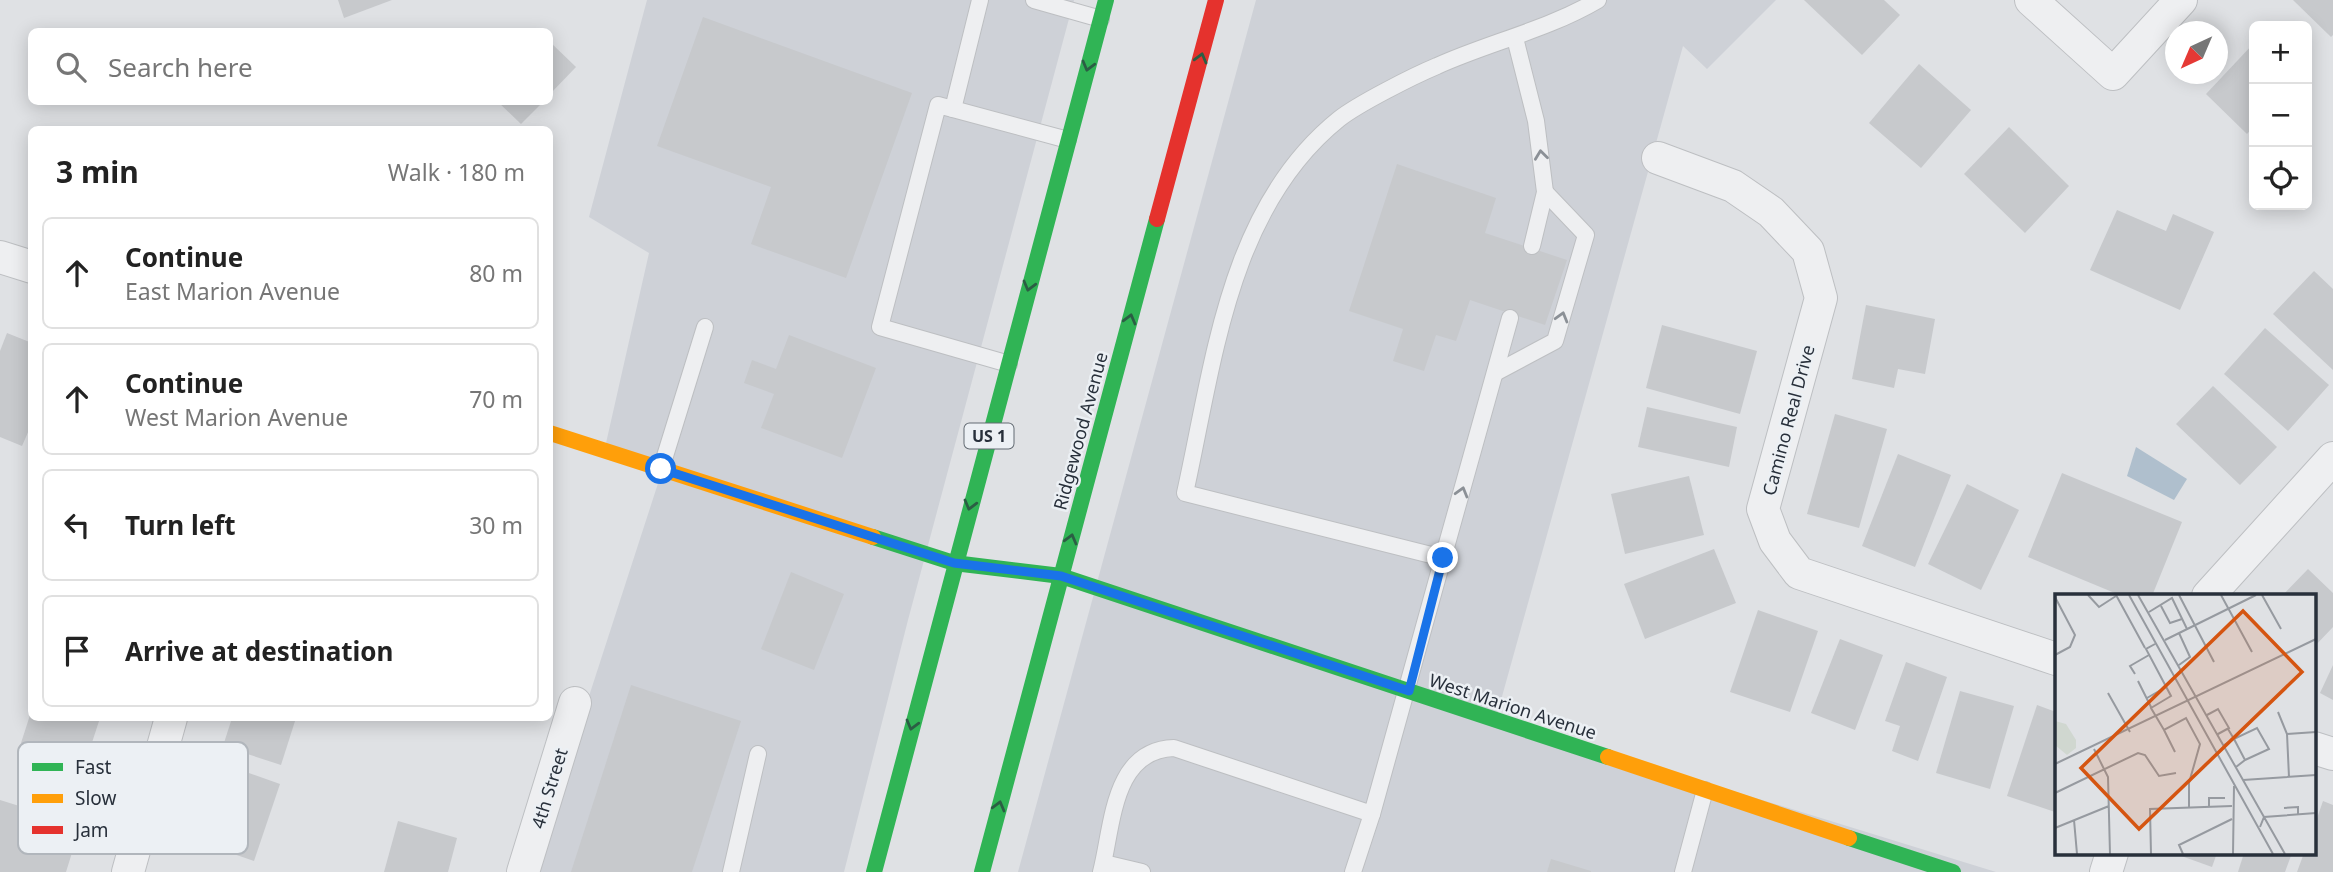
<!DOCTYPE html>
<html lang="en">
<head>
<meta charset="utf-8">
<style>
	body { margin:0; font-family:"Noto Sans",sans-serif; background:#f2f2f2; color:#222 }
	.controls { position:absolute; right:21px; top:21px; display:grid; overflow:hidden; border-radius:10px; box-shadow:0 4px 18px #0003 }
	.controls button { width:63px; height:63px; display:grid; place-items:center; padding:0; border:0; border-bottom:2px solid #e0e0e0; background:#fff; color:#222; font:35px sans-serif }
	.compass { position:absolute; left:2165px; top:21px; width:63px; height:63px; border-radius:50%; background:#fff; box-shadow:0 4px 18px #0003; rotate:224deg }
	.stop { position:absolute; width:21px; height:21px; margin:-16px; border:5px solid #1a73e8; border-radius:50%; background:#fff }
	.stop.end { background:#1a73e8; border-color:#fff; box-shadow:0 2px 7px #0008 }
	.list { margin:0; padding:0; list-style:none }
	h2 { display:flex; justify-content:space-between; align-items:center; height:91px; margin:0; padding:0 28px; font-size:30px }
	h2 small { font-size:23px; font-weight:400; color:#767676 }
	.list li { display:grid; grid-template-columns:46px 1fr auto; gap:21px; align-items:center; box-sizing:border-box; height:112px; margin:0 14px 14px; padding:0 14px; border:2px solid #e0e0e0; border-radius:10px }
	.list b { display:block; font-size:26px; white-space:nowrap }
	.list p { margin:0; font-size:23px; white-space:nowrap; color:#767676 }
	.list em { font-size:23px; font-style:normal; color:#767676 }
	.icon { flex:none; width:38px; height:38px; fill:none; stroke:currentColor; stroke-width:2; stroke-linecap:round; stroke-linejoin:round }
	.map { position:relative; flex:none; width:2333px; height:872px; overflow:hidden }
	.search { position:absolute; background:#fff; box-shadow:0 4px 18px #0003; left:28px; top:28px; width:525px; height:77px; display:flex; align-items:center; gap:18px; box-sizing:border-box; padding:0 24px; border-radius:10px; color:#767676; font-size:26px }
	.panel { position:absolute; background:#fff; box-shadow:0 4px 18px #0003; left:28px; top:126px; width:525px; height:595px; border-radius:10px }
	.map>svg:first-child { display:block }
	.built { fill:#ced1d7 }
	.water { fill:#afbfcd }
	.building { fill:#c7c9cc }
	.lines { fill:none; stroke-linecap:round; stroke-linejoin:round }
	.lane-casing { stroke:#bdbfc2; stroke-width:18 }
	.street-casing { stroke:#bdbfc2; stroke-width:34 }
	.lane { stroke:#eeeff1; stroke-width:16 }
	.street { stroke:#eeeff1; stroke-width:32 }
	.fast { stroke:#30b455; stroke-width:16 }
	.slow { stroke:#ff9f0a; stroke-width:16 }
	.jam { stroke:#e5322d; stroke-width:16 }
	.oneway { stroke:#2b5e44 }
	.oneway2 { stroke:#8b9096 }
	.route { stroke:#1a73e8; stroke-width:9 }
	.labels { text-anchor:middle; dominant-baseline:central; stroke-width:5; stroke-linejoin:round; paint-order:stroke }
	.shield { fill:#ecf0f4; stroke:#636a72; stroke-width:2 }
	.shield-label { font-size:16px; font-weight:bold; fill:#28303b }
	.street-label { font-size:18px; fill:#28303b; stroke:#ecf0f4 }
	.inset-road { fill:none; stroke:#969aa0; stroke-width:2 }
	.view { fill:#d55511; fill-opacity:0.15; stroke:#d55511; stroke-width:3.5 }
	.inset-edge { fill:none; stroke:#28303b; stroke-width:3.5 }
	.key { fill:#ecf0f4; stroke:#b1b6bc; stroke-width:2 }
	.key-label { font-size:19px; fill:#28303b }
</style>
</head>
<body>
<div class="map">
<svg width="2333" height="872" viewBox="0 0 2333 872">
	<rect width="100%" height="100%" fill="#dfe1e4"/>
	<g class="built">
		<polygon points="647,0 1074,0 908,620 844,872 532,872 663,468 604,452 649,253 589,217"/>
		<polygon points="1256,0 1776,0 1707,69 1683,46 1496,718 1996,872 1018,872"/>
	</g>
	<polygon class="water" points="2136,447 2187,479 2174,500 2127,476"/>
	<g class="building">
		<polygon points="338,0 392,0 344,18"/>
		<polygon points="1804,0 1884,0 1900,15 1862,55"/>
		<polygon points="2293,0 2333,0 2333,35 2331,37"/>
		<polygon points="703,17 912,93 846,278 751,244 771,187 657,146"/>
		<polygon points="550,42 576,67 550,94"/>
		<polygon points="2254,43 2254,126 2247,134 2206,94"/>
		<polygon points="1919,64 1971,110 1921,168 1869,123"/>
		<polygon points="498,102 543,102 521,124"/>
		<polygon points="2009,127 2069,186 2025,233 1964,174"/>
		<polygon points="1397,164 1496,198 1485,233 1567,260 1545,325 1470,300 1456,341 1436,335 1424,371 1393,361 1403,329 1349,311"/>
		<polygon points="2117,210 2166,231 2173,214 2214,232 2180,310 2090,270"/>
		<polygon points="2314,271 2333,289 2333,370 2273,314"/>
		<polygon points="1866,305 1935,319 1925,374 1898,369 1894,388 1852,379"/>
		<polygon points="1662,325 1757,351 1740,414 1646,388"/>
		<polygon points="2265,328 2329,385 2288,431 2224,374"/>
		<polygon points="7,333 32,343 32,423 22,446 0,437 0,351"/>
		<polygon points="789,335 876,368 842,458 761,428 774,394 744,383 752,360 776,369"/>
		<polygon points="2213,386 2277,447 2240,485 2176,424"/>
		<polygon points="1647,407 1737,427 1729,467 1638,447"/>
		<polygon points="1835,414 1887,429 1859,528 1807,514"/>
		<polygon points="1898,454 1951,475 1915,567 1862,546"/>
		<polygon points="2062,473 2182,522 2152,596 2122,596 2028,557"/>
		<polygon points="1689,476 1704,535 1625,554 1611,494"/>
		<polygon points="1967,484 2019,510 1981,590 1928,564"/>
		<polygon points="1714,549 1736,603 1645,639 1624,584"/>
		<polygon points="2308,569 2333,593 2333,627 2314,647 2314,596 2282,596"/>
		<polygon points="791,572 844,594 814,670 761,649"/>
		<polygon points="1758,610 1818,631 1790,712 1730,692"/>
		<polygon points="1840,639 1883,655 1855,730 1811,713"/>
		<polygon points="1906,662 1947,677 1918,761 1892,751 1900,726 1885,721"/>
		<polygon points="2333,665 2333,700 2320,693"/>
		<polygon points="631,685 741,721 692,872 571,872"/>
		<polygon points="1960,691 2014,706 1990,789 1936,773"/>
		<polygon points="2037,705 2056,712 2055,812 2007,796"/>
		<polygon points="31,712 32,718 100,718 85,764 21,743"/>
		<polygon points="232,718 296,718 281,765 223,746"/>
		<polygon points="226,765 280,784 254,861 199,842"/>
		<polygon points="0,800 45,814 40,832 75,843 66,872 0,872"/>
		<polygon points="2323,801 2333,805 2333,872 2297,872 2304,853 2314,853 2314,827"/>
		<polygon points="398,821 457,838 448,872 384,872"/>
		<polygon points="2173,853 2217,853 2212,867"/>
		<polygon points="2244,853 2292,853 2285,872 2238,872"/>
		<polygon points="1551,859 1591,871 1591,872 1547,872"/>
	</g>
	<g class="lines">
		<defs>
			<g id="lane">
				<polyline points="1034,0 1101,19"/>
				<polyline points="1515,38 1536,121 1545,192 1532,246"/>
				<polyline points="953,109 980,0"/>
				<polyline points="1009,364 880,327 938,105 1068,140"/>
				<polyline points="1495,373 1555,341 1586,235 1545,192"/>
				<polyline points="661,469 705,327"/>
				<polyline points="1443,558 1510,318"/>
				<polyline points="1104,863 1142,872"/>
				<polyline points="731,872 758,754"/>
				<path d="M1101 872C1113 826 1112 750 1174 748L1372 814 1443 558 1185 493C1214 363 1228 208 1339 119 1358 104 1413 76 1437 66 1490 42 1547 30 1598 0"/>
				<polyline points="1353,872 1372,814"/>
				<polyline points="1683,872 1705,790"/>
			</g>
			<g id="street">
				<polyline points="2031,0 2113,74 2181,0"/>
				<polyline points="1658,158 1733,186 1771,212 1808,251 1821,298 1763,509 1775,541 1799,573 2056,659"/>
				<polyline points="0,257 32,267"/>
				<polyline points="2208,596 2333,458"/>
				<polyline points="2314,748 2333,754"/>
				<polyline points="128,872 171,718"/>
				<polyline points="523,872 575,703"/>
				<polyline points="2106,872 2112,853"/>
			</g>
		</defs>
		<use href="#lane" class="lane-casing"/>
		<use href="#street" class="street-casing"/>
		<use href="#lane" class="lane"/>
		<use href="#street" class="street"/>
		<g class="fast">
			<polyline points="873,537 954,563 1061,576 1608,757"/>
			<polyline points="1849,838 1953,872"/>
			<polyline points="874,872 1106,0"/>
			<polyline points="982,872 1157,219"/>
		</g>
		<g class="slow">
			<polyline points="550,433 873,537"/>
			<polyline points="1608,757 1849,838"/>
		</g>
		<polyline class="jam" points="1157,219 1216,0"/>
	</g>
	<defs><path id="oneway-chevron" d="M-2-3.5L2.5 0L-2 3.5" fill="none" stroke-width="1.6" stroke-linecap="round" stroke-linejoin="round" transform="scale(1.75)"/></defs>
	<g class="oneway">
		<use href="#oneway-chevron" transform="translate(1201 58) rotate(-75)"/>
		<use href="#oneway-chevron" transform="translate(1088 66) rotate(105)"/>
		<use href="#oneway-chevron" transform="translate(1029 286) rotate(105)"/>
		<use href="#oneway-chevron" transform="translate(1130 319) rotate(-75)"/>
		<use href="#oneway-chevron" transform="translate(970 505) rotate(105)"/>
		<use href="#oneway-chevron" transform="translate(1071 539) rotate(-75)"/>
		<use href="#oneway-chevron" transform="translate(912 725) rotate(105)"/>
		<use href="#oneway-chevron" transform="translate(999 806) rotate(-75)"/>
	</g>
	<g class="oneway2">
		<use href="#oneway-chevron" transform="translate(1541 155) rotate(-97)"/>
		<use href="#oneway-chevron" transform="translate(1562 317) rotate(-74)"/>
		<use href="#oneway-chevron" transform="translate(1462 492) rotate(-74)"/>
	</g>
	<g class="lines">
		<polyline class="route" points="661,469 954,563 1061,576 1409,691 1443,558"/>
	</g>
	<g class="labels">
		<rect class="shield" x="964.5" y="423.5" width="49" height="25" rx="5"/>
		<g class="shield-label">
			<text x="989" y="436">US 1</text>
		</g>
		<g class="street-label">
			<text transform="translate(1788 420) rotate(-75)">Camino Real Drive</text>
			<text transform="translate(1080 431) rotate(-75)">Ridgewood Avenue</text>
			<text transform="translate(1513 706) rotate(18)">West Marion Avenue</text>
			<text transform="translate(549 788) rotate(-73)">4th Street</text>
		</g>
	</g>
	<g transform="translate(2055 594)">
		<rect width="261" height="261" fill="#dfe1e4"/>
		<path d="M0 127 11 130 21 146V154L12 161 0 151Z" fill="#d0d7d0"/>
		<path class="inset-road" d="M33 1 44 13 61 2M61 1 90 54M74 1 218 260M83 1 230 260M124 1 159 68M166 1 197 58M207 1 226 35M0 3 20 41 15 53 0 61M106 12 115 29 127 25M94 18 117 4 132 35M110 46 201 1M100 50 91 55 116 102 96 114 109 136 131 124 145 150 134 189V214M124 71 135 63 124 39M80 80 75 72 94 61M83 87 96 113M53 99 75 138M92 104 111 93M223 118 232 140 234 183M152 121 163 115 174 134 163 140M173 135 179 145 202 134 214 155 190 166M109 136 120 158M232 140 261 138M169 151 179 145 190 166 181 173M39 155 53 183 55 260M0 170 261 45M188 186 261 181M0 199 83 159 90 161 104 182 121 179M154 213V204H170M229 214 243 213V220M19 226 22 260M205 233 209 223 261 219M0 234 54 212M96 260 95 215 177 212M128 260 124 251 177 225M178 260 179 192"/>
		<path class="view" d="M188 17 247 78 84 235 26 174Z"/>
		<rect width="261" height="261" class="inset-edge"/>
	</g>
	<rect x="18" y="742" width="230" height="112" rx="10" class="key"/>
	<rect x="32" y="763" width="31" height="8" fill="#30b455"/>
	<rect x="32" y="794" width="31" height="9" fill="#ff9f0a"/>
	<rect x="32" y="826" width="31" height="8" fill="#e5322d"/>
	<g class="key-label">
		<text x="75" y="774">Fast</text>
		<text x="75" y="805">Slow</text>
		<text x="75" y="837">Jam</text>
	</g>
</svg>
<div class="controls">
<button>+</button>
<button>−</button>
<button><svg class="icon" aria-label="locate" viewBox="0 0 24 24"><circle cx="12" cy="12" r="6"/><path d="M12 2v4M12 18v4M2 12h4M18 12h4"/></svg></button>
</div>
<svg class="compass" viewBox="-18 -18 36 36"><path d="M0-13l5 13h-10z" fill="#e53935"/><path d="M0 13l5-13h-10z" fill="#767676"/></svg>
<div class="stop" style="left:661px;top:469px"></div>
<div class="stop end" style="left:1443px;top:558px"></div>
<div class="search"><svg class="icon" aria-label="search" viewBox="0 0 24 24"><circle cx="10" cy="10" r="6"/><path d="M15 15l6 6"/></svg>Search here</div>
<section class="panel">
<h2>3 min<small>Walk · 180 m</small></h2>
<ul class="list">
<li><svg class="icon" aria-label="ahead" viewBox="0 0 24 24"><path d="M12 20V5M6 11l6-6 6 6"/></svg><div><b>Continue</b><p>East Marion Avenue</p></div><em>80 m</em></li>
<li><svg class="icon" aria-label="ahead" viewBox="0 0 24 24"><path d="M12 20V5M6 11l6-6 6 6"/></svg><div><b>Continue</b><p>West Marion Avenue</p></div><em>70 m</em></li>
<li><svg class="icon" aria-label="left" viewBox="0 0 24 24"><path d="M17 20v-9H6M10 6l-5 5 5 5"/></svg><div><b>Turn left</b></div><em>30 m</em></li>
<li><svg class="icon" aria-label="arrive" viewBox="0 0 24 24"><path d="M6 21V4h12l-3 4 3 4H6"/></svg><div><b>Arrive at destination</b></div></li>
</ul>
</section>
</div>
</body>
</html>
